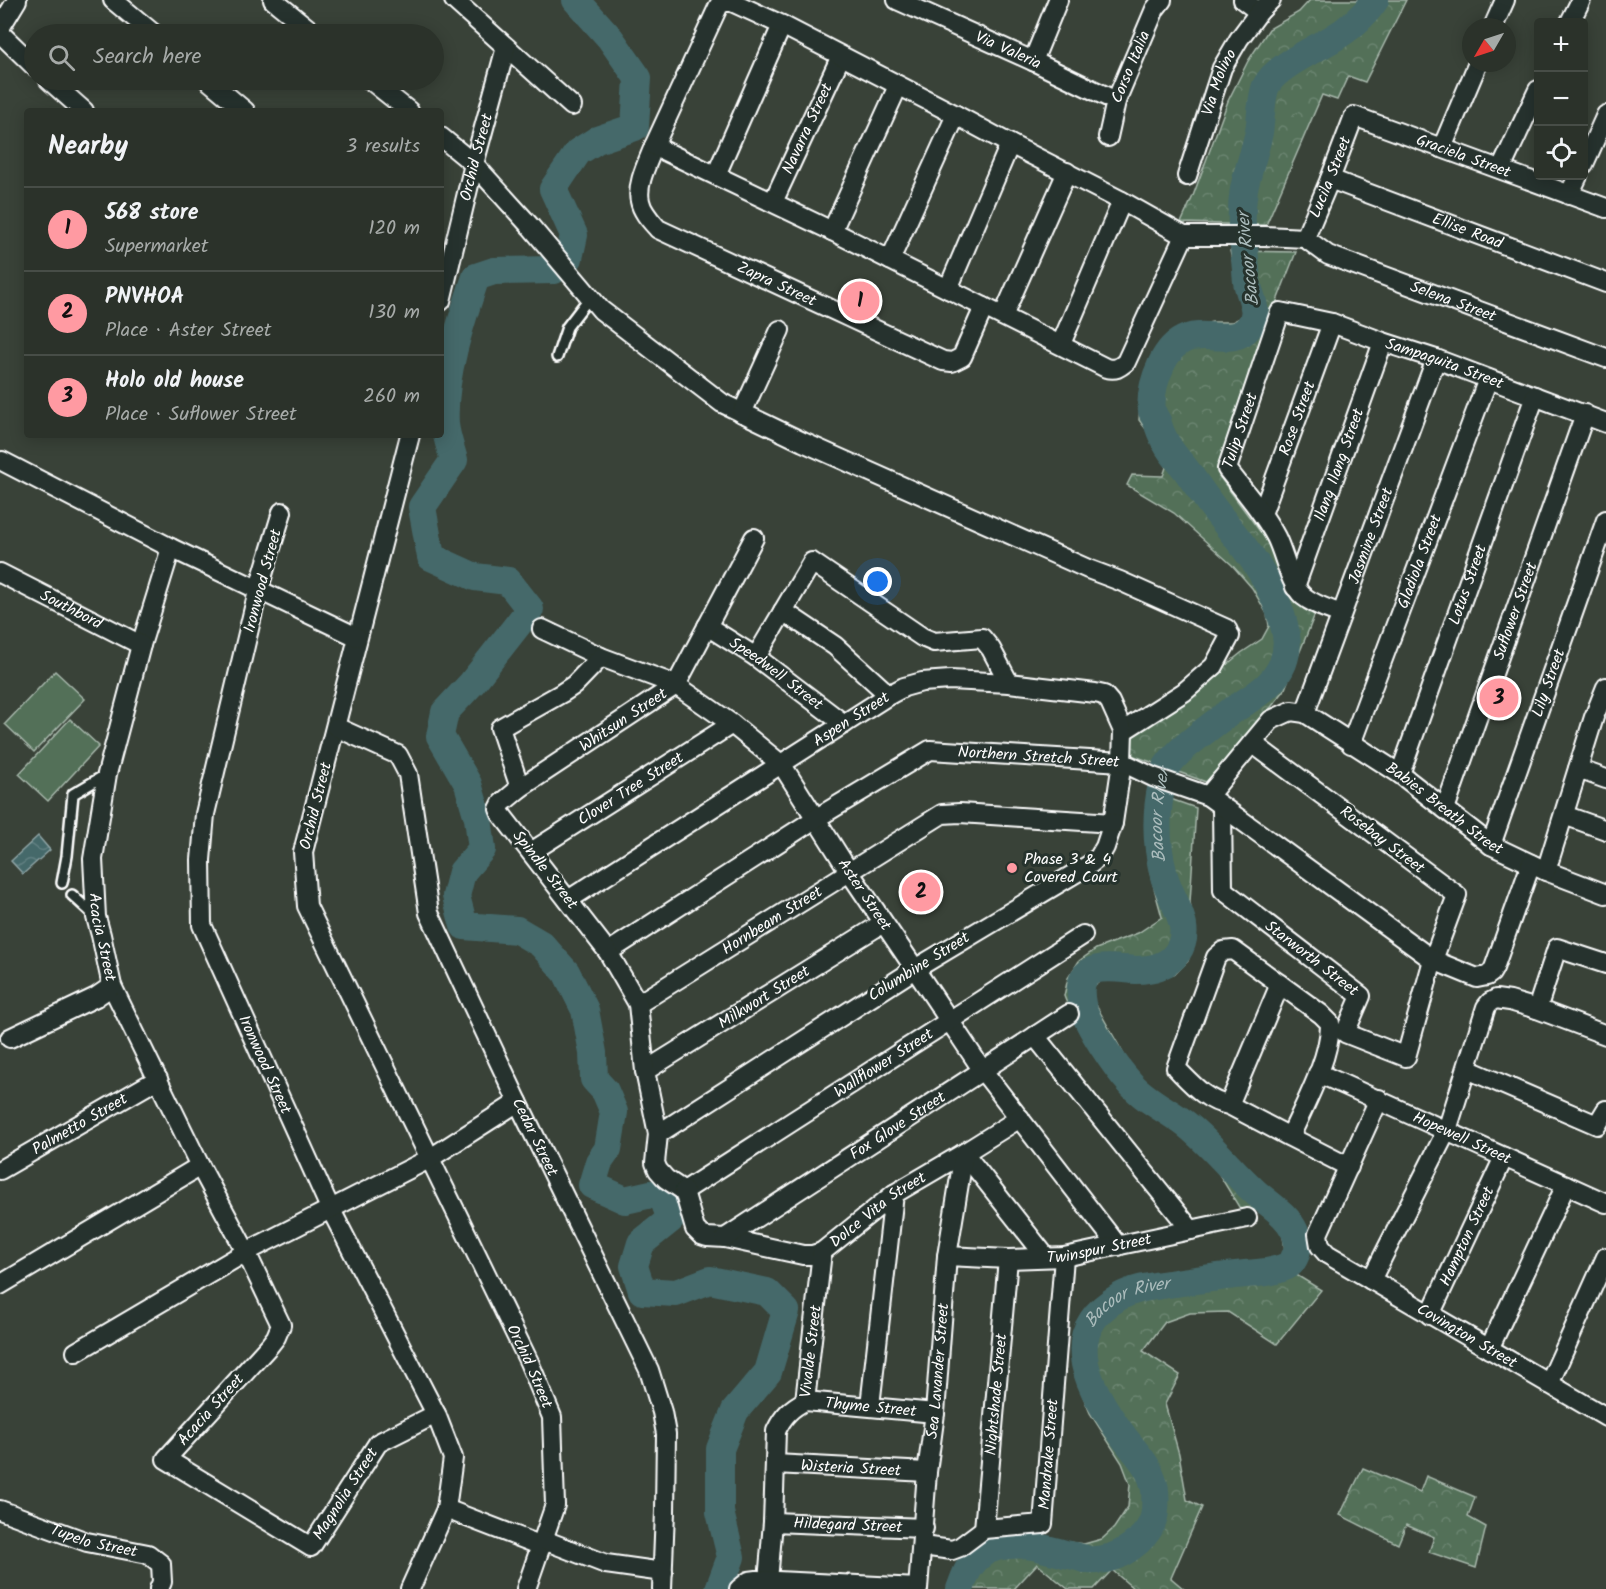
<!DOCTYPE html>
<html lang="en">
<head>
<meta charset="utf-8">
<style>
	body { margin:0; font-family:Kalam,sans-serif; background:#333a32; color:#f1f3f6 }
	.controls { position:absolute; right:18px; top:18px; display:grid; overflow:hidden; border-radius:6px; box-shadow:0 3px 15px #0003 }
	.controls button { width:54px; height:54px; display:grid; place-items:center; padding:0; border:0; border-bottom:2px solid #474d47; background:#2b322a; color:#f1f3f6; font:30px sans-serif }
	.compass { position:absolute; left:1462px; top:18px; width:54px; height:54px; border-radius:50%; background:#2b322a; box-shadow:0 3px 15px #0003; rotate:231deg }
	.you { position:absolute; left:878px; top:582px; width:21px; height:21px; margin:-15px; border:4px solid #fff; border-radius:50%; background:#1a73e8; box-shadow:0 0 0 9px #1a73e833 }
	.badge { display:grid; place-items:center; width:39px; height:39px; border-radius:50%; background:#ff9aa2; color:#111; font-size:20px; font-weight:700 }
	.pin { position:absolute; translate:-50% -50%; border:3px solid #fff; box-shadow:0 2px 6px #0006 }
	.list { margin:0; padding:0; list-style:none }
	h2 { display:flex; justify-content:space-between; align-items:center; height:78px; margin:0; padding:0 24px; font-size:26px }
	h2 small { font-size:20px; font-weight:400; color:#a6aaa8 }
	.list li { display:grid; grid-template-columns:39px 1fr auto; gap:18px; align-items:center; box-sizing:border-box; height:84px; padding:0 24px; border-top:2px solid #474d47 }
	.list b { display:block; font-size:22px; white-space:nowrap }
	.list p { margin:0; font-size:20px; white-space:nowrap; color:#a6aaa8 }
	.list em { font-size:20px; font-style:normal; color:#a6aaa8 }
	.icon { flex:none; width:33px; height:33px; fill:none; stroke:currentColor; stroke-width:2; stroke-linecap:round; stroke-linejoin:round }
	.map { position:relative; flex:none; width:1606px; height:1589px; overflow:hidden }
	.search { position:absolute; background:#2b322a; box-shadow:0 3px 15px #0003; left:24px; top:24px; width:420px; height:66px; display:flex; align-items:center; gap:15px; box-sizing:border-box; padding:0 21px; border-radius:33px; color:#a6aaa8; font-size:22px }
	.panel { position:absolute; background:#2b322a; box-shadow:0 3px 15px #0003; left:24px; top:108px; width:420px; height:330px; border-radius:6px }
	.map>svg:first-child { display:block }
	.grass { fill:#527058; stroke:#a8b8ac; stroke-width:1.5 }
	.forest { fill:url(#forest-crowns); stroke:#a8b8ac; stroke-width:1.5 }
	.water { fill:url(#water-waves); stroke:#8fa5a6; stroke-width:1.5 }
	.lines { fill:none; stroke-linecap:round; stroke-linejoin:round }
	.river { stroke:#45696b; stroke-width:28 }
	.lane-casing { stroke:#fff; stroke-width:14 }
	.street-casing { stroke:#fff; stroke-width:22 }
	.lane { stroke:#26332d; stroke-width:9 }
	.street { stroke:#26332d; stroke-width:18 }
	.poi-dot { fill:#ff9aa2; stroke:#26332d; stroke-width:2 }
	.labels { text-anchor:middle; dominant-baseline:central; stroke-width:6; stroke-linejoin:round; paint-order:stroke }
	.street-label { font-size:16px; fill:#fff; stroke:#26332d }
	.poi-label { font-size:16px; fill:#fff; stroke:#26332d; text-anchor:start }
	.water-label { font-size:18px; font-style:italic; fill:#abbcbc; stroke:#26332d }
</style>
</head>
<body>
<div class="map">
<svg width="1606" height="1589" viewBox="0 0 1606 1589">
	<defs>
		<pattern id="forest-crowns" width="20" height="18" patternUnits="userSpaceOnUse" patternTransform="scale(1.5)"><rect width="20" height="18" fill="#527058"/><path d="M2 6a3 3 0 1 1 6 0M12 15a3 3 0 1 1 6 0" fill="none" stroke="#6c8571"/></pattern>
		<pattern id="water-waves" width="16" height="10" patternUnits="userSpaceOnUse" patternTransform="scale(1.5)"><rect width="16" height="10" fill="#45696b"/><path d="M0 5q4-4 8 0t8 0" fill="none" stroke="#618081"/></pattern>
	</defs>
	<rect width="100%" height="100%" fill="#394238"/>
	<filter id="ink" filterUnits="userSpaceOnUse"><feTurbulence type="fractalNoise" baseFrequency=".0167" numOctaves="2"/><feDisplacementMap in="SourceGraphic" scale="12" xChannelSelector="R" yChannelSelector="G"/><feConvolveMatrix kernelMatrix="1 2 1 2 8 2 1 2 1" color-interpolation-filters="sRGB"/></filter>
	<g filter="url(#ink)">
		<g class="grass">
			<polygon points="55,671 85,699 34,752 5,724"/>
			<polygon points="70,719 99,746 48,801 19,774"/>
		</g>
		<g class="forest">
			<polygon points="1310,0 1406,0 1365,82 1348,76 1337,100 1322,95 1266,225 1181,223 1193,196 1228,101 1248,61 1269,29 1299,12"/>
			<polygon points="1230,251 1296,252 1275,306 1219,476 1276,553 1298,598 1315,614 1284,691 1251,732 1206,782 1129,754 1126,720 1143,706 1159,698 1205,682 1241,653 1262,639 1269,626 1267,614 1252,588 1232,565 1174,513 1127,485 1132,475 1163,476 1169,459 1139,420 1141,392 1150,364 1165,338 1181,329 1212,322 1232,322 1242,317 1242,302"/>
			<path d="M1151 792 1196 808 1190 902 1196 937 1188 961 1176 973 1155 980 1103 979 1088 991 1135 1074 1184 1110 1241 1162 1288 1210 1300 1232 1303 1250 1293 1273 1321 1290 1277 1344 1228 1312 1190 1313 1165 1322 1143 1351 1180 1375 1165 1404 1179 1454 1187 1500 1202 1507 1171 1578 1184 1589H1134L1112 1570 1094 1589H1068L1037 1564 1014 1589H955L959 1568 979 1545 1006 1535 1033 1534 1062 1541 1084 1544 1102 1539 1114 1528 1128 1507 1130 1484 1122 1463 1090 1413 1080 1389 1074 1357 1083 1318 1101 1297 1132 1280 1266 1265 1279 1263 1285 1255C1284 1231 1281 1226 1265 1208L1242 1212 1208 1156 1124 1085 1071 1014 1064 996 1068 978 1079 961 1096 949 1138 933 1162 917 1150 873 1149 835Z"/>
			<polygon points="1363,1468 1420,1492 1426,1476 1475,1497 1468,1517 1486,1527 1476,1568 1429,1552 1434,1537 1406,1525 1398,1544 1340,1515"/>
		</g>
		<polygon class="water" points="38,836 50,850 23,874 11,861"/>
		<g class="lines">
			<g class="river">
				<polyline points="569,258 574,235 553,189 578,152 597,140 635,127 638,78 610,38 576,0"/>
				<path d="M554 270 494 271 476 277C461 321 442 377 445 424 446 436 451 449 454 460L422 507 431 557 475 577 508 581 530 609 472 683 445 712 440 736 468 784 478 818 482 849 462 872 456 896 464 926 517 930 541 944 566 972 585 1010 593 1053 594 1079 605 1091 614 1112 608 1149 599 1162 592 1185 625 1200 651 1194 663 1198 671 1219 641 1243 634 1266 642 1291 676 1293 710 1280 767 1292 786 1311 768 1372 735 1411 720 1449V1512L731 1557 719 1589"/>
				<path id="s1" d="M960 1589C963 1582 965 1574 969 1568 976 1557 985 1550 997 1547 1023 1541 1040 1547 1065 1554 1067 1554 1087 1559 1088 1560 1104 1561 1119 1556 1131 1547 1140 1541 1150 1530 1153 1520 1156 1513 1156 1492 1154 1485 1150 1466 1135 1452 1123 1436 1091 1392 1055 1334 1119 1297 1136 1287 1156 1286 1175 1283 1198 1280 1221 1276 1245 1274 1256 1273 1268 1273 1279 1269 1289 1266 1292 1264 1296 1254 1299 1246 1298 1240 1295 1232 1287 1214 1268 1204 1254 1191 1231 1170 1211 1144 1187 1125 1169 1111 1146 1101 1131 1084 1116 1068 1086 1024 1082 1004 1074 960 1107 968 1136 970 1151 970 1168 966 1177 953 1195 927 1171 902 1164 876 1156 845 1155 815 1162 784 1162 780 1162 776 1164 772 1168 762 1178 753 1186 746 1198 736 1211 726 1223 717 1246 700 1272 690 1283 663 1289 647 1287 634 1282 618 1268 572 1242 545 1214 509 1205 497 1196 484 1187 471 1180 462 1171 453 1166 443 1162 436 1159 429 1157 421 1155 418 1153 414 1152 411 1150 396 1155 378 1161 365 1186 311 1227 354 1249 327 1261 312 1250 298 1247 282 1246 271 1245 259 1244 247 1241 228 1241 208 1244 189 1248 170 1255 151 1259 132 1261 120 1261 97 1266 86 1275 67 1314 50 1332 39 1349 29 1364 16 1375 0"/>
			</g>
			<defs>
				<g id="lane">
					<polyline points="557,357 567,327 590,297"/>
					<polyline points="62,883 67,856 73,794 107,774"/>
					<polyline points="72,895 95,916"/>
				</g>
				<g id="street">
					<polyline points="113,0 154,34"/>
					<polyline points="273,0 315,34"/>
					<polyline points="454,0 572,106"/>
					<path id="s2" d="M897 0 1033 61 1116 101"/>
					<polyline points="1243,0 1259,12"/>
					<polyline points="1570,22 1581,0"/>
					<polyline points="1493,27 1505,0"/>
					<polyline points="0,32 0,28 17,0"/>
					<polyline points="0,33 34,66"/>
					<polyline points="1033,61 1058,0"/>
					<polyline points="49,80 84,111"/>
					<polyline points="208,80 245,111"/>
					<polyline points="370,80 409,111"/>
					<polyline points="441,137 474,164 531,227 601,310 722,403 803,442 1088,569 1120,581 1227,629 1230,636 1214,666 1184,692 1123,731"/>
					<path id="s3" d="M1108 137 1116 101 1155 9 1162 0"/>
					<path id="s4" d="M654 146C648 162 636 184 640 201 642 212 651 221 658 229L943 361 952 362 962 357 984 307"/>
					<polyline points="1442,148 1478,63"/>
					<polyline points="1584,164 1606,115"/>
					<polyline points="1501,169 1538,90"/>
					<polyline points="716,175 782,25"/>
					<path id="s5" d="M1187 176 1222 68 1239 39 1259 12 1271 0"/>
					<path id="s6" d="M1330 179 1606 283"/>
					<polyline points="1569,195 1578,176"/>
					<path id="s7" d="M773 202 841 56"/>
					<polyline points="832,231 898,86"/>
					<path d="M1184 236 1126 362C1119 368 1116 370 1106 368L832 231 654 146 719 5 725 2H732L782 25 956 115 1010 144 1122 201 1184 236H1265L1305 238"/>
					<path id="s8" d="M1305 238 1330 179 1354 116 1606 208"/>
					<path id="s9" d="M1305 238 1328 255 1606 358"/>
					<polyline points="890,260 956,115"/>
					<polyline points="948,289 1010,144"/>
					<path id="s10" d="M441 301 474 164 506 47"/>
					<polyline points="1003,316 1067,172"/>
					<polyline points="1061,344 1122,201"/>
					<polyline points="742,413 780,330"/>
					<path id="s11" d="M410 435 303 852 307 906 529 1362 552 1417 555 1505 526 1589"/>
					<polyline points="2,461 171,548 357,637"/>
					<path id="s12" d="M282 512 258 591 205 814 201 860 202 925 330 1208 436 1414 453 1458 446 1509 410 1589"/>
					<path id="s13" d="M1262 514 1332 323"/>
					<path id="s14" d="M171 548 141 645 107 774 93 859 96 917 101 935 112 986 200 1166 246 1252 281 1325 276 1337 269 1346 166 1459 311 1547 378 1443 436 1414"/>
					<path id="s15" d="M0 573 141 645"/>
					<path id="s16" d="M1295 587 1383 342"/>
					<polyline points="783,611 835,646 889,695"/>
					<path id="s17" d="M1341 614C1328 609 1314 605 1303 596 1289 583 1285 555 1276 537 1263 512 1244 491 1227 469L1280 312 1332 323 1383 342 1436 359 1606 423"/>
					<path id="s18" d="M707 626 756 657 844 724"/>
					<path id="s19" d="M542 629 601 657 676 685 732 724 782 765 850 873 915 969 983 1071 1118 1246"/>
					<polyline points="756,657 812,562 922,637 934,642 982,638 991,649 1009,683"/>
					<path id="s20" d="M1305 713 1436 359"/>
					<path id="s21" d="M336 727 398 755 408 774 429 913 518 1102 649 1370 662 1412 666 1434 665 1511 662 1589"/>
					<path id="s22" d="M1351 744 1488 379"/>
					<polyline points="1578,769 1606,779"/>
					<path id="s23" d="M1400 774 1535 396"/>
					<polyline points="520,788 500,728 562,693 574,685 601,657"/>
					<path id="s24" d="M1208 796 1271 720 1291 711 1305 713 1400 774 1491 845 1546 871 1606 894"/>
					<path id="s25" d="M1222 807 1223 890 1361 996 1345 1033 1406 1057 1433 960 1457 895 1252 743"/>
					<path id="s26" d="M1445 809 1585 414"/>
					<polyline points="1564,815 1606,830"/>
					<path id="s27" d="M1491 845 1606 520"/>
					<path id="s28" d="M531 852 732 724"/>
					<polyline points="1546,871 1594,717 1606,687"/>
					<path id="s29" d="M568 900 889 695 904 687 922 682 950 680 1009 683 1095 693 1104 695 1110 702 1123 731 1122 762 1113 823 1105 847 1099 857 1089 865 915 969 658 1134"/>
					<path id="s30" d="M608 952 815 819 930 750 1122 762 1153 777 1208 796 1433 960 1477 978 1487 976 1491 973 1494 968 1531 864"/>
					<path id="s31" d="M638 1004 942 814 960 813 1113 823"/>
					<polyline points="1537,1009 1557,948 1606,964"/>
					<polyline points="1035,1036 1191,1230"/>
					<polyline points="10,1038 96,997 112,986"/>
					<polyline points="1467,1069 1597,1125 1606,1110"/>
					<path id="s32" d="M645 1071 883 923"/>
					<path id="s33" d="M1318 1073 1606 1203"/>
					<path id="s34" d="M1379 1099 1318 1234 1320 1246 1327 1254 1606 1417"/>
					<polyline points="1229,1105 1280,984"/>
					<path d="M1290 1137 1229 1105C1207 1102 1191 1083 1176 1068L1216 957 1223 951 1233 950 1321 1014 1330 1023C1331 1057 1304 1106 1290 1137L1349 1167"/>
					<polyline points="964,1153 1046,1257"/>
					<path id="s35" d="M0 1170 158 1079"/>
					<path id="s36" d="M684 1191 666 1179 658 1170 655 1163 658 1134 645 1071 638 1004 608 952 501 814 499 809 502 803 520 788 676 685 754 538"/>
					<path id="s37" d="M684 1191 1083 935"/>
					<path id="s38" d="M684 1191 695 1229 701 1235 707 1237 725 1238 803 1255H812L822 1252 894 1194 964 1153 1020 1118"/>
					<path id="s39" d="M725 1238 1069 1014"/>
					<path id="s40" d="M947 1256 1008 1259 1064 1257 1247 1218"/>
					<polyline points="1371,1280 1447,1130 1486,1007 1490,1002 1496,999 1510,1001 1537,1009 1606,1035"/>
					<polyline points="0,1285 200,1166"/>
					<path id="s41" d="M1430 1315 1504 1157"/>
					<polyline points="1489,1349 1566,1185"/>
					<polyline points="76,1352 246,1252 429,1159 518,1102"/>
					<polyline points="1549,1384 1606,1257"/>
					<path id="s42" d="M805 1401 822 1252"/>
					<path id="s43" d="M805 1401 935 1413"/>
					<polyline points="870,1406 894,1194"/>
					<path id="s44" d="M775 1464 927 1472"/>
					<polyline points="446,1509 542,1546"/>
					<path id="s45" d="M0 1510 87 1542 148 1554 161 1564 162 1582 159 1589"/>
					<path id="s46" d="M773 1522 924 1528"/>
					<path id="s47" d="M984 1529 1008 1259"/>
					<polyline points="544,1540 606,1564 663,1572"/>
					<path id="s48" d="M922 1546 952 1550 960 1547 984 1529 1043 1524 1064 1257"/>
					<path d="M768 1581 773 1522 776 1431C783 1416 791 1408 805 1401"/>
					<polyline points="739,1589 749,1581 757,1580 918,1588"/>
					<path id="s49" d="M918 1589 927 1472 935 1413 947 1256 964 1153"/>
				</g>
			</defs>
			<use href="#lane" class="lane-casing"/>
			<use href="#street" class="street-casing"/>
			<use href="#lane" class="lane"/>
			<use href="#street" class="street"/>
		</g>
	</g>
	<circle class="poi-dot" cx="1012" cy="868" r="6"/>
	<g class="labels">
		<g class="street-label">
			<text stroke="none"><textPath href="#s2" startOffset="122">Via Valeria</textPath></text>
			<text stroke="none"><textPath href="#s3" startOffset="74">Corso Italia</textPath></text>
			<text stroke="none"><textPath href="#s5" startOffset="99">Via Molino</textPath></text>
			<text stroke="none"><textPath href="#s7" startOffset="81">Navarra Street</textPath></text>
			<text stroke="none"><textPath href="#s10" startOffset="148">Orchid Street</textPath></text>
			<text stroke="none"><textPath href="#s8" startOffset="248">Graciela Street</textPath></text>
			<text stroke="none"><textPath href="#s8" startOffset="66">Lucila Street</textPath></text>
			<text stroke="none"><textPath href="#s6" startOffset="147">Ellise Road</textPath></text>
			<text stroke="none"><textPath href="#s4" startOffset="222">Zapra Street</textPath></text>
			<text stroke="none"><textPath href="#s9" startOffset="162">Selena Street</textPath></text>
			<text stroke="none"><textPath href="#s17" startOffset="530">Sampaguita Street</textPath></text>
			<text stroke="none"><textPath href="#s13" startOffset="102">Rose Street</textPath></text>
			<text stroke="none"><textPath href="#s17" startOffset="232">Tulip Street</textPath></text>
			<text stroke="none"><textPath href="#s16" startOffset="130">Ilang Ilang Street</textPath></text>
			<text stroke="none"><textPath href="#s20" startOffset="189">Jasmine Street</textPath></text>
			<text stroke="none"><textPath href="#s22" startOffset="195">Gladiola Street</textPath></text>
			<text transform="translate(263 581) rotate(-75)">Ironwood Street</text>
			<text stroke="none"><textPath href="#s23" startOffset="201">Lotus Street</textPath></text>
			<text stroke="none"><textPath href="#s15" startOffset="80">Southbord</textPath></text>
			<text stroke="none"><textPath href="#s26" startOffset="210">Suflower Street</textPath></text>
			<text stroke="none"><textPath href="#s18" startOffset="84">Speedwell Street</textPath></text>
			<text stroke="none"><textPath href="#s27" startOffset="172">Lily Street</textPath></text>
			<text stroke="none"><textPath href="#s36" startOffset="596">Whitsun Street</textPath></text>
			<text stroke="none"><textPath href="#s29" startOffset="336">Aspen Street</textPath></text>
			<text stroke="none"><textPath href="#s30" startOffset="489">Northern Stretch Street</textPath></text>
			<text stroke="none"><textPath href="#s28" startOffset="118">Clover Tree Street</textPath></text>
			<text transform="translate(316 806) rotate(-76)">Orchid Street</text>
			<text stroke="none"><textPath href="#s24" startOffset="304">Babies Breath Street</textPath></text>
			<text transform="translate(1382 840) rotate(37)">Rosebay Street</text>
			<text transform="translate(545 870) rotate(52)">Spindle Street</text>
			<text stroke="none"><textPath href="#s19" startOffset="432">Aster Street</textPath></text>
			<text stroke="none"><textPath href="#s31" startOffset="158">Hornbeam Street</textPath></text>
			<text stroke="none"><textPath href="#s14" startOffset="400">Acacia Street</textPath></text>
			<text stroke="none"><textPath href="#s25" startOffset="195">Starworth Street</textPath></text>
			<text transform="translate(919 967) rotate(-32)">Columbine Street</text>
			<text stroke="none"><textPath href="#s32" startOffset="140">Milkwort Street</textPath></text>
			<text stroke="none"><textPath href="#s12" startOffset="576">Ironwood Street</textPath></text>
			<text stroke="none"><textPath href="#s37" startOffset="237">Wallflower Street</textPath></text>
			<text stroke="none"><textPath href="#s35" startOffset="92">Palmetto Street</textPath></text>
			<text stroke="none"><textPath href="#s39" startOffset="206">Fox Glove Street</textPath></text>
			<text stroke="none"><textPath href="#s33" startOffset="158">Hopewell Street</textPath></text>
			<text stroke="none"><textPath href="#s21" startOffset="478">Cedar Street</textPath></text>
			<text stroke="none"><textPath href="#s38" startOffset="242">Dolce Vita Street</textPath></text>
			<text stroke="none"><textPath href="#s41" startOffset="87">Hampton Street</textPath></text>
			<text stroke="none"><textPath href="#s40" startOffset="153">Twinspur Street</textPath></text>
			<text stroke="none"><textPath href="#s34" startOffset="333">Covington Street</textPath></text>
			<text stroke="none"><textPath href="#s42" startOffset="50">Vivalde Street</textPath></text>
			<text stroke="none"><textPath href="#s11" startOffset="996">Orchid Street</textPath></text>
			<text stroke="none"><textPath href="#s49" startOffset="219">Sea Lavander Street</textPath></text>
			<text stroke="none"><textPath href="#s47" startOffset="135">Nightshade Street</textPath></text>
			<text stroke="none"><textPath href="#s43" startOffset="66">Thyme Street</textPath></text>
			<text transform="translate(211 1410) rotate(-48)">Acacia Street</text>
			<text stroke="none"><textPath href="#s48" startOffset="198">Mandrake Street</textPath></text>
			<text stroke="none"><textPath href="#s44" startOffset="76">Wisteria Street</textPath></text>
			<text stroke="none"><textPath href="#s14" startOffset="1239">Magnolia Street</textPath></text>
			<text stroke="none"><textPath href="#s46" startOffset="75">Hildegard Street</textPath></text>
			<text stroke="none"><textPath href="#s45" startOffset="99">Tupelo Street</textPath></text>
		</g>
		<g class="poi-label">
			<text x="1024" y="859">Phase 3 &amp; 4<tspan x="1024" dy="18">Covered Court</tspan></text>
		</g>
		<g class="water-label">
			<text transform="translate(1249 259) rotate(-96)">Bacoor River</text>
			<text stroke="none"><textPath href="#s1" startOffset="1287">Bacoor River</textPath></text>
			<text stroke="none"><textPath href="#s1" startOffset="495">Bacoor River</textPath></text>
		</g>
	</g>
</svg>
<div class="controls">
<button>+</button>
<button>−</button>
<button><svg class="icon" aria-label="locate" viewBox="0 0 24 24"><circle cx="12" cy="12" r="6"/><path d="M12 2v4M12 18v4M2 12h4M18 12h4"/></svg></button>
</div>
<svg class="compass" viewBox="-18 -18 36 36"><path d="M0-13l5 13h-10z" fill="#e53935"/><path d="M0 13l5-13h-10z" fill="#a6aaa8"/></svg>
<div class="you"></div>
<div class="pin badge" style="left:860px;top:301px">1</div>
<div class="pin badge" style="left:921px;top:892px">2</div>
<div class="pin badge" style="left:1499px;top:698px">3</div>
<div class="search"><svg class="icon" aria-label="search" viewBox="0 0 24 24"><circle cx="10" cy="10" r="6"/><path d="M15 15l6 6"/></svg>Search here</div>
<section class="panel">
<h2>Nearby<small>3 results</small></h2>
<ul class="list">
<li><span class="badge">1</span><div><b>568 store</b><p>Supermarket</p></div><em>120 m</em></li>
<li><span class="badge">2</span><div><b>PNVHOA</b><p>Place · Aster Street</p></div><em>130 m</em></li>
<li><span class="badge">3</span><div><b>Holo old house</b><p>Place · Suflower Street</p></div><em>260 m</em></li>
</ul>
</section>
</div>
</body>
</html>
